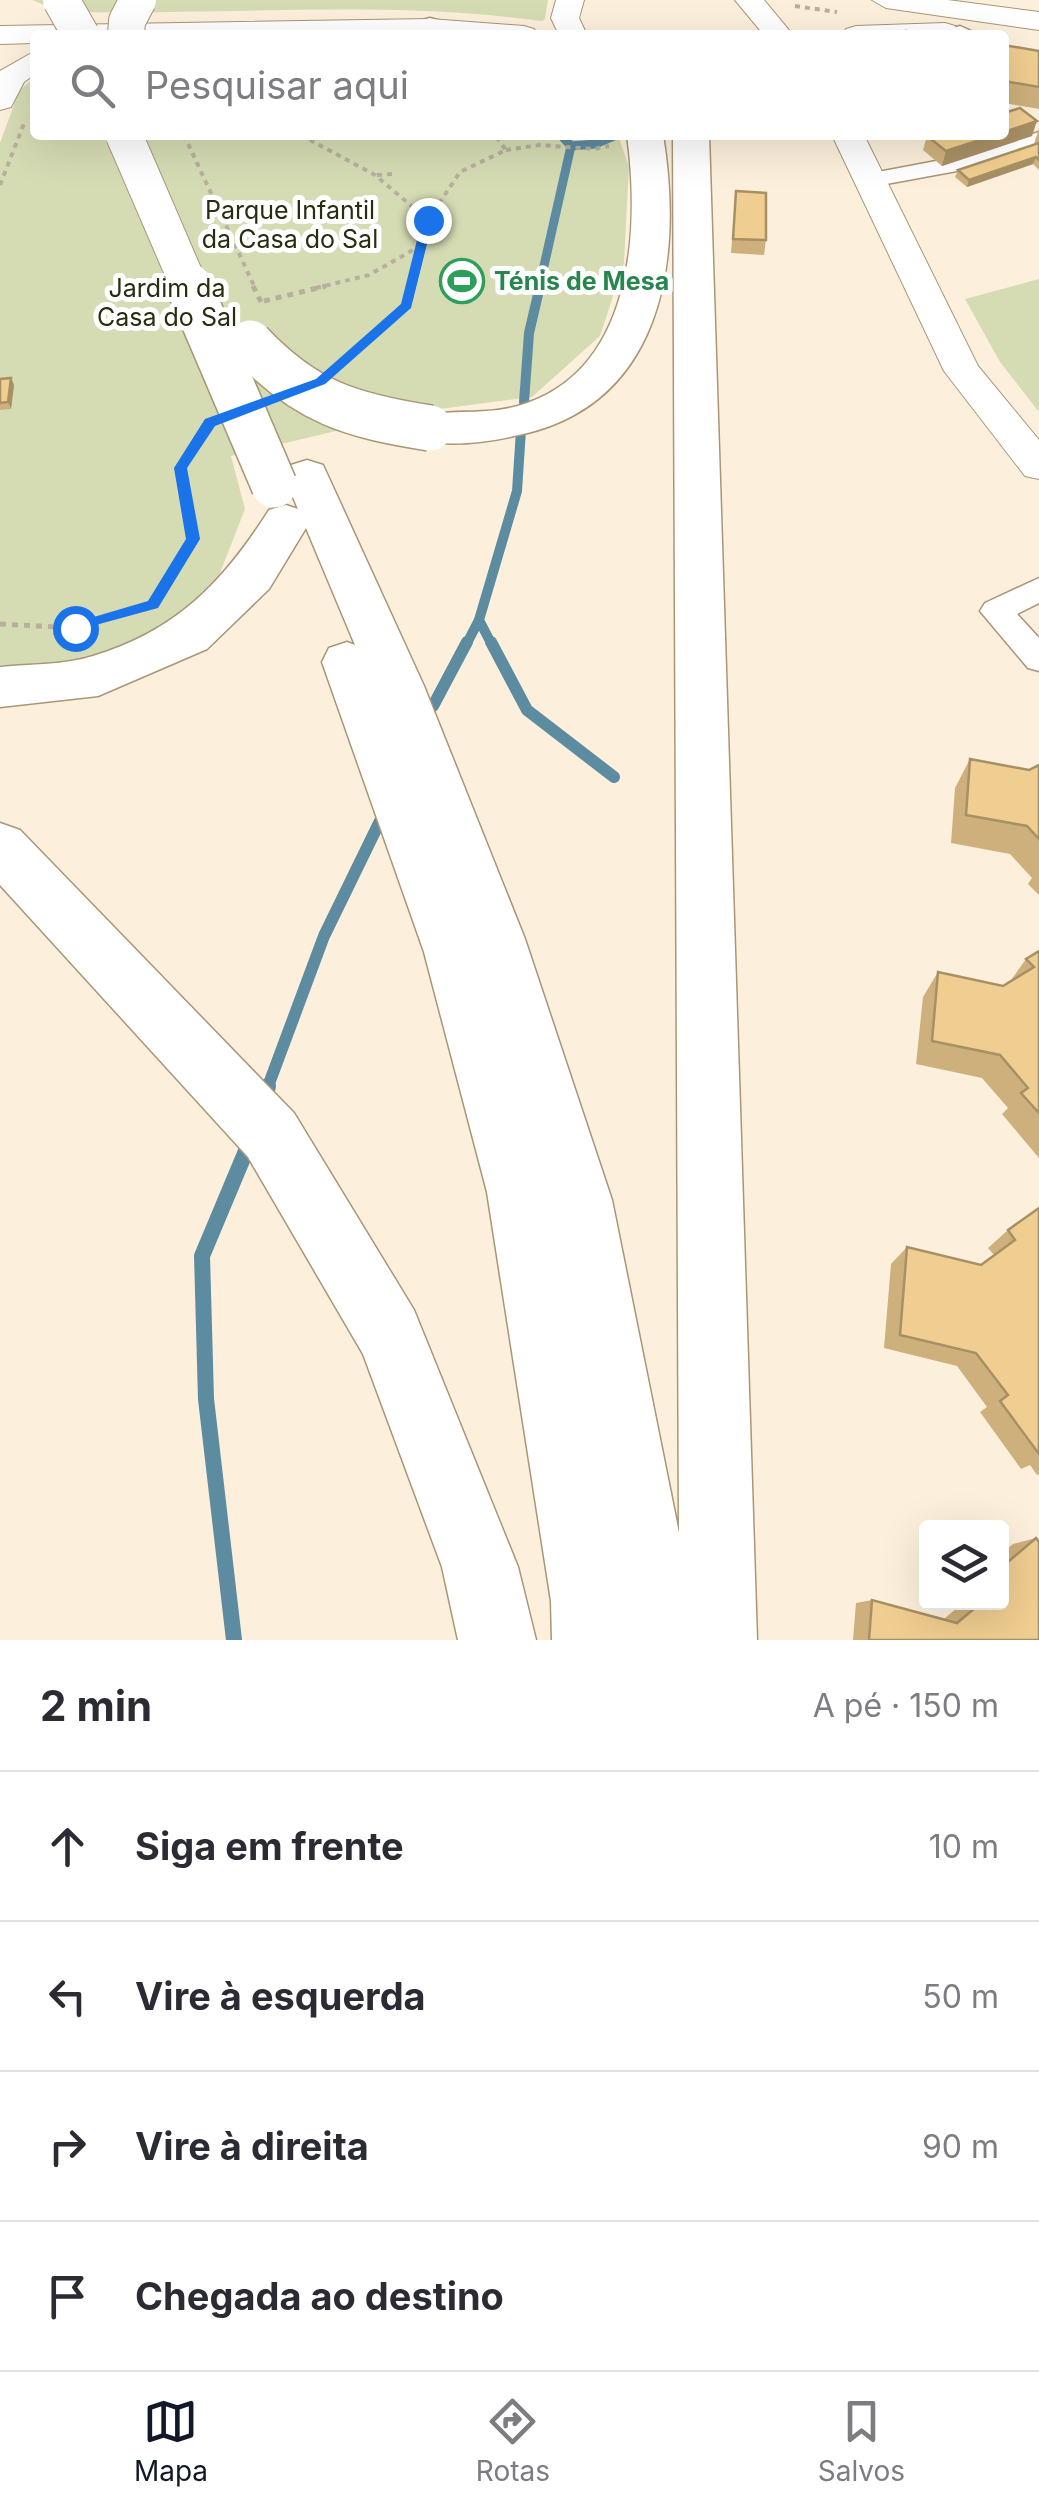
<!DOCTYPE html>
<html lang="pt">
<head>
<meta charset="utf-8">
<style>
	body { margin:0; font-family:Inter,sans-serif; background:#f7f7f7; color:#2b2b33 }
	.controls { position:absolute; right:30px; bottom:30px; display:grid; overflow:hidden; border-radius:10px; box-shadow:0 10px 40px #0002 }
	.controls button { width:90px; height:90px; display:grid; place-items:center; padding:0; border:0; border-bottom:2px solid #e1e1e2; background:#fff; color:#2b2b33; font:50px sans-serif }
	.stop { position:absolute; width:30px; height:30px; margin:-22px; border:8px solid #1a73e8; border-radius:50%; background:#fff }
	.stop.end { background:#1a73e8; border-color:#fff; box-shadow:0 2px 10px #0008 }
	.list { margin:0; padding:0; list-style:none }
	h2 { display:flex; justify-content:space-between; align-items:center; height:130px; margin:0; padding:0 40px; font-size:42px }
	h2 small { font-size:32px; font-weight:400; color:#7c7c81 }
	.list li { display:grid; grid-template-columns:65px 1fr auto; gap:30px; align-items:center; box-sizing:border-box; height:150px; padding:0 40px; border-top:2px solid #e1e1e2 }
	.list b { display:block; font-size:38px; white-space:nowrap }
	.list em { font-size:32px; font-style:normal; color:#7c7c81 }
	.icon { flex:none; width:55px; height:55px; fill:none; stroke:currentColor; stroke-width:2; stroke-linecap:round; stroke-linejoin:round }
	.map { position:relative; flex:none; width:1039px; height:1640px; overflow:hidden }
	.search { position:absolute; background:#fff; box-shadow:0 10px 40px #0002; left:30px; right:30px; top:30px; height:110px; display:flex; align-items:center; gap:25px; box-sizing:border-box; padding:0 35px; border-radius:10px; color:#7c7c81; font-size:38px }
	.sheet { height:730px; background:#fff }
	nav { display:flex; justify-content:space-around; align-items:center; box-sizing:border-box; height:140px; border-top:2px solid #e1e1e2; background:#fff; font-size:28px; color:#7c7c81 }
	nav a { display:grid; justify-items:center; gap:5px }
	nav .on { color:#111827 }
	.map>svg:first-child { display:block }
	.green { fill:#d5dcb4 }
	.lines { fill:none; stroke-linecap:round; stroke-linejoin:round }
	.stream-far3 { stroke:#5d8ba0; stroke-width:9 }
	.stream-far2 { stroke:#5d8ba0; stroke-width:10 }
	.stream-far1 { stroke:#5d8ba0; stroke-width:12 }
	.stream { stroke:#5d8ba0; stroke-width:16 }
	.street-casing { stroke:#a99677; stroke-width:3 }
	.secondary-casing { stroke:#a99677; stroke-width:2 }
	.highway-casing { stroke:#a99677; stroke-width:3 }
	.path-far1 { stroke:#b9af9d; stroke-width:4; stroke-dasharray:5 5; stroke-linecap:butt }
	.path { stroke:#b9af9d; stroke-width:5; stroke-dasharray:6 6; stroke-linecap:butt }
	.street { fill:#fff; fill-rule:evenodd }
	.secondary { fill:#fff; fill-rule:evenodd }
	.highway { fill:#fff; fill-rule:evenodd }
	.highway-bridge-far1-casing { stroke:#a99677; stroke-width:38; stroke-linecap:butt }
	.highway-bridge-casing { stroke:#a99677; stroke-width:48; stroke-linecap:butt }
	.highway-bridge-far1 { stroke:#fff; stroke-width:36 }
	.highway-bridge { stroke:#fff; stroke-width:45 }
	.wall { fill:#ceb07c }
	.shaded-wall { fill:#a89065 }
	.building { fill:#f0cd90; stroke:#a89065; stroke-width:2.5 }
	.route { fill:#1a73e8 }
	.labels { text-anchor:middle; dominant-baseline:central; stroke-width:10; stroke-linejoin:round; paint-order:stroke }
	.far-park-label { font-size:25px; fill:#292d10; stroke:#fff }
	.far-leisure-label { font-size:25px; font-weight:bold; fill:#27864d; stroke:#fff; text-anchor:start }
</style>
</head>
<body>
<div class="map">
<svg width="1039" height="1640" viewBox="0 0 1039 1640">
	<rect width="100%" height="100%" fill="#fcf0dc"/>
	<g class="green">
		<path d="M32 0H548L545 19 542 21C388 0 231 15 76 12L54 9Z"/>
		<polygon points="35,77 35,135 618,135 629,167 624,263 600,336 532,397 416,412 231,456 245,509 218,578 165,630 78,663 0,665 0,143 19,91"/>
		<polygon points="1039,279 1039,412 1000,362 965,299"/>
	</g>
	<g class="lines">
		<g class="stream-far3">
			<polyline points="561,135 571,146 595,144 616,135"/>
			<polyline points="539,288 571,146"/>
		</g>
		<g class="stream-far2">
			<polyline points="524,402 529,333 540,286"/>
			<polyline points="466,645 479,620"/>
			<polyline points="492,645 479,620 517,491 521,430"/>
		</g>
		<g class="stream-far1">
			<polyline points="491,642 527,710 614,777"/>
			<polyline points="433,706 467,642"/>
			<polyline points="267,1089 324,936 382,817"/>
		</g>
		<g class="stream">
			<polyline points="267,1090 268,1086"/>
			<polyline points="234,1640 206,1399 202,1256 246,1151"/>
		</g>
		<defs>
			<g id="street">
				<polygon points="960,26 980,35 951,35 953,28"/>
				<polygon points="1039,132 1039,147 973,168 870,187 858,180 862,175 968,155"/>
				<polygon points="1039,578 1039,603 1017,614 1039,638 1039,671 1028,668 980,611 985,603"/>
			</g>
			<g id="secondary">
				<polygon points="556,0 584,0 579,18 587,35 559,35 551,18"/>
				<polygon points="735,0 764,0 793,35 764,35"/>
				<polygon points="872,0 948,0 1039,12 1039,30 886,8"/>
				<polygon points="430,19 524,26 534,29 538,35 35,35 35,43 0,44 0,26"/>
				<polygon points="945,23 955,26 957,35 842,35 846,29 856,26"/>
				<polygon points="35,51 35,74 24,82 11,107 0,110 0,71"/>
				<polygon points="832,135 864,135 978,366 1039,440 1039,479 1025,476 944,371"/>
			</g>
			<g id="highway">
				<polygon points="430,18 466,28 471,35 418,35 413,28 418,21"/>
				<path d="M627 135H663C684 262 662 408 514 436 483 443 445 447 414 439L408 428 414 417C449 408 487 416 521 405 633 371 640 231 627 135Z"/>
				<path d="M673 135H709L757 1640H552L551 1601 487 1192 424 952 322 662 329 648 347 642 355 645 306 528 269 589 207 649 98 696 0 707V667C30 664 65 665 93 656 177 631 224 581 269 510L286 505 298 509 284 476 291 465 307 460 323 465 424 686 525 939 612 1200 679 1533Z"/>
				<polygon points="0,823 20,830 294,1113 414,1310 518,1567 536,1640 458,1640 442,1567 363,1354 248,1157 0,885"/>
			</g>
		</defs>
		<use href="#street" class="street-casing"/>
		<use href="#secondary" class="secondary-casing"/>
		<use href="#highway" class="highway-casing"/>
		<g class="path-far1">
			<polyline points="795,6 837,12"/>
			<polyline points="184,135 255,288"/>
			<polyline points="301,135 375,175 428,220"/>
			<polyline points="506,150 540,145 594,149 609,146"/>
			<polyline points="377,175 393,174"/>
			<polyline points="0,185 25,121"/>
			<polyline points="316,288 369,275 420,246"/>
			<polyline points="411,288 428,220 460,172 506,150 495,135"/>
		</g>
		<g class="path">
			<polyline points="253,286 261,302"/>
			<polyline points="264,301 326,286"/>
			<polyline points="340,364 407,306 412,286"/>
			<polyline points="0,624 75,628 153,605 193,539 180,467 206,429"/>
		</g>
		<use href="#street" class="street"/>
		<use href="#secondary" class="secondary"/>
		<use href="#highway" class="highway"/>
		<defs>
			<g id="highway-bridge-far1">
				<polyline points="61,0 81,35"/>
				<polyline points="126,35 127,21 138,0"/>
				<polyline points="124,135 190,288"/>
			</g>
			<g id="highway-bridge">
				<polyline points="189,286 274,485"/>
				<path d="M250 343C305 402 352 416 430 428"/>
			</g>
		</defs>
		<use href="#highway-bridge-far1" class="highway-bridge-far1-casing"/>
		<use href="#highway-bridge" class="highway-bridge-casing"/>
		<use href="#highway-bridge-far1" class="highway-bridge-far1"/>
		<use href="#highway-bridge" class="highway-bridge"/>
	</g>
	<g class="wall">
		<polygon points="1004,45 1039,51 1039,109 1004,103"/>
		<polygon points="1039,128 1039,170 1033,164 967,187 955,177 958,170 1034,144"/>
		<polygon points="927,136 1032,136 942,166 923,150"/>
		<polygon points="736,191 766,240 764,255 731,253"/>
		<polygon points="11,378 14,385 11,409 0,410 0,379"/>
		<polygon points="970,759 1029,770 1039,765 1039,895 1028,884 1032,878 1010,854 951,843 955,788"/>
		<polygon points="1039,951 1039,1158 1002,1114 1008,1108 982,1078 916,1064 923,997 938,972 1003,986 1009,983 1026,959"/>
		<polygon points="1039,1208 1039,1474 1037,1475 1030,1465 1021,1469 980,1412 987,1407 957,1366 884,1348 891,1264 907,1247 981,1265 994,1255 988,1248 1008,1230"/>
		<polygon points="1036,1538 1039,1640 853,1640 856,1603 872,1600 944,1619 964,1602 1002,1602 1002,1553 1013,1544"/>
	</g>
	<g class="shaded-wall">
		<polygon points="1037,121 1032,136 942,166 946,151 995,135 1004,135 1004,132"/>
		<polygon points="1036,157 1033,164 967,187 969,180"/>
		<polygon points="11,378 14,385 11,409 8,402"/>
	</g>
	<g class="building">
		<polygon points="906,31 935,35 905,35"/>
		<polygon points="1004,45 1039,51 1039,87 1004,81"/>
		<polygon points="1020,108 1037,121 1004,132 1004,113"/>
		<polygon points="995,135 946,151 927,136 929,135"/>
		<polygon points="1039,143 1039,160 1036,157 969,180 958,170"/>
		<polygon points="736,191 766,193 766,240 733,239"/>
		<polygon points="11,378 8,402 0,403 0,379"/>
		<polygon points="970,759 1029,770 1039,765 1039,839 1027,826 966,815"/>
		<polygon points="1039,951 1039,1113 1021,1093 1028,1088 1000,1055 932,1041 938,972 1003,986 1034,967 1026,959"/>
		<polygon points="1039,1208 1039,1454 1000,1401 1008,1395 976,1353 900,1335 907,1247 981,1265 1015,1240 1008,1230"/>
		<polygon points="1036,1538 1039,1542 1039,1640 869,1640 872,1600 957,1623 982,1602 1002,1602 1002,1567"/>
	</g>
	<polygon class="route" points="428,217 433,220 411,308 325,384 215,426 187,468 200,539 158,608 70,632 70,624 148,601 186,539 174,468 205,419 316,379 401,304 422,220"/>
	<defs>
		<symbol id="stadium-ring" viewBox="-11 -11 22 22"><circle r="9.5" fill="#fff" stroke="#2e9e5b" stroke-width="1.5"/><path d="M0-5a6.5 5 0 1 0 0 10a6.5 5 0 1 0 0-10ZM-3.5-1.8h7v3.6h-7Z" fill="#2e9e5b"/></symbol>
	</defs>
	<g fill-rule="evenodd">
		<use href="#stadium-ring" x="437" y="256" width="50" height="50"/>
	</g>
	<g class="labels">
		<g class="far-park-label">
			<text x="290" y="210">Parque Infantil<tspan x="290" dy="29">da Casa do Sal</tspan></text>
			<text x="167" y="288">Jardim da<tspan x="167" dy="29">Casa do Sal</tspan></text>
		</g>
		<g class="far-leisure-label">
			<text x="494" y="281">Ténis de Mesa</text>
		</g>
	</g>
</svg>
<div class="controls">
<button><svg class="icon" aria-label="layers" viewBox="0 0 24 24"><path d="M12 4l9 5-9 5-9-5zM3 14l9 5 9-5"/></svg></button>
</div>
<div class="stop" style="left:75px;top:628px"></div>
<div class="stop end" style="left:428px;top:220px"></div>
<div class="search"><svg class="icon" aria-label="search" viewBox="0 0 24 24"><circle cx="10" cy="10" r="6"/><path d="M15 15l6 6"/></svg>Pesquisar aqui</div>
</div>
<section class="sheet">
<h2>2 min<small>A pé · 150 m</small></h2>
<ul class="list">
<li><svg class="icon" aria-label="ahead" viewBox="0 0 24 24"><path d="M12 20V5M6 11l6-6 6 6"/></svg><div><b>Siga em frente</b></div><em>10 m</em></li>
<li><svg class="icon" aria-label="left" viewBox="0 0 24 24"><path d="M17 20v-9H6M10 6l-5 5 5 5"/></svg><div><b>Vire à esquerda</b></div><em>50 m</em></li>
<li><svg class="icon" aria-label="right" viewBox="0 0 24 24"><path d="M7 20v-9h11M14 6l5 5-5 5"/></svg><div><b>Vire à direita</b></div><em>90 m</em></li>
<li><svg class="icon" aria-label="arrive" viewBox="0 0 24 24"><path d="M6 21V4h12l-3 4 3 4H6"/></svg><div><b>Chegada ao destino</b></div></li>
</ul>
</section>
<nav>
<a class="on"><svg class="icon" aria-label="map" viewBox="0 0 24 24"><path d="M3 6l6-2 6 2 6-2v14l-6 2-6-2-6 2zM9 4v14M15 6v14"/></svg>Mapa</a>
<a><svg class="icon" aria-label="directions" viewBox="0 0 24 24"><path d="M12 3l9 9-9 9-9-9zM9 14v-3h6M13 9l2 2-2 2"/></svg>Rotas</a>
<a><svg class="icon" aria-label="saved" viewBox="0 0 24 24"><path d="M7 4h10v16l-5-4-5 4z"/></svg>Salvos</a>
</nav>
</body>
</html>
